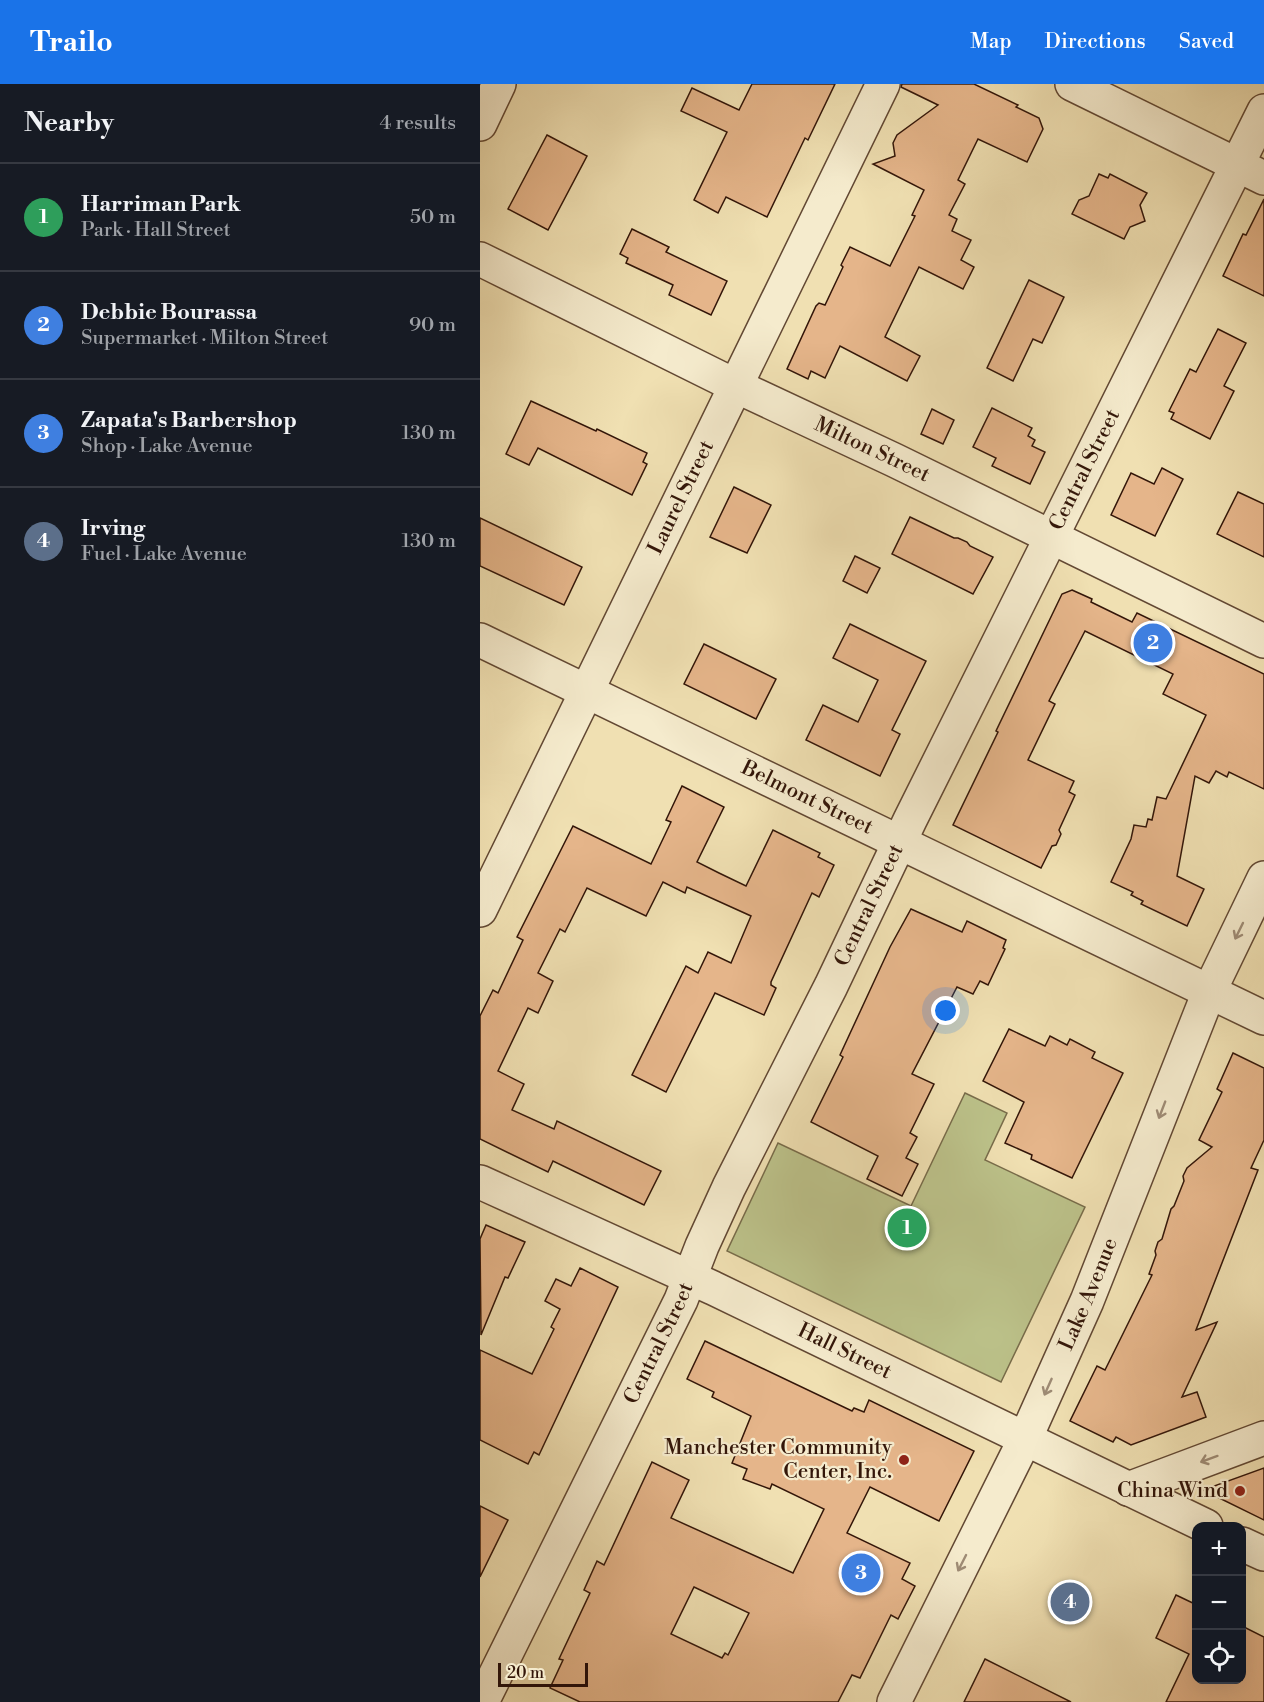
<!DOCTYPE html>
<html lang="en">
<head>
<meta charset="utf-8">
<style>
	body { margin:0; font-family:"Libre Bodoni",serif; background:#20242c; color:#f1f3f6 }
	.controls { position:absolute; right:18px; bottom:18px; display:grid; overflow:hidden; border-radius:12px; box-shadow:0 6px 24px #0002 }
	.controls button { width:54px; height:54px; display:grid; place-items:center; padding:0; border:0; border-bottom:2px solid #363941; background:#171b24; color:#f1f3f6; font:30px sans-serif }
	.scale { position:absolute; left:18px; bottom:15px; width:90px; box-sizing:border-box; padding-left:6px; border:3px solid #331609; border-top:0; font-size:16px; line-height:21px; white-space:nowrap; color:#331609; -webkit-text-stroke:4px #f5ebcd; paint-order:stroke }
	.you { position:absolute; left:466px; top:927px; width:21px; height:21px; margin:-15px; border:4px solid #fff; border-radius:50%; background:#1a73e8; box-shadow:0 0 0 9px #1a73e833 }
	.badge { display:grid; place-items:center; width:39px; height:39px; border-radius:50%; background:#1a73e8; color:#fff; font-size:20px; font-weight:700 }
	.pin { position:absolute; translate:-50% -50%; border:3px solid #fff; box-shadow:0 2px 6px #0006 }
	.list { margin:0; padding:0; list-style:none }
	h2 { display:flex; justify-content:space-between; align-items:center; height:78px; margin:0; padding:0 24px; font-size:26px }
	h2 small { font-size:20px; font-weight:400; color:#9ea1a6 }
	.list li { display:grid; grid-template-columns:39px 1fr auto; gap:18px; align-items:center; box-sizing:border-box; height:108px; padding:0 24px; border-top:2px solid #363941 }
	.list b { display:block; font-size:22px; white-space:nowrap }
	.list p { margin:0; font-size:20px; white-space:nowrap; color:#9ea1a6 }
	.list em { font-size:20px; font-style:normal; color:#9ea1a6 }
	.icon { flex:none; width:33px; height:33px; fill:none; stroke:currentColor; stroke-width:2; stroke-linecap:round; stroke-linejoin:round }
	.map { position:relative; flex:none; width:784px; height:1618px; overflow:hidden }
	header { display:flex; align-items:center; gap:36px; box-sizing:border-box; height:84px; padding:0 30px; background:#1a73e8; color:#fff }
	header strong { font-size:28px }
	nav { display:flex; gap:33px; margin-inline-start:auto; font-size:21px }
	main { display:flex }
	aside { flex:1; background:#171b24 }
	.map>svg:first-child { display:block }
	.green { fill:#bcc28a; stroke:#786c4a; stroke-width:1.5 }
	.building { fill:#e5b58a; stroke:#331609; stroke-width:1.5; fill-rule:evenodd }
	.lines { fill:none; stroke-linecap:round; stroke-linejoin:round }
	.minor-casing { stroke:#624833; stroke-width:36 }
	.tertiary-casing { stroke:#624833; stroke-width:36 }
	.minor { stroke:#f5ebcd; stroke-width:33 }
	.tertiary { stroke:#f5ebcd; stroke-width:33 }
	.oneway { stroke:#9e8b75 }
	.poi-dot { fill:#8f2418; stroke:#f5ebcd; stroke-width:2 }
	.labels { text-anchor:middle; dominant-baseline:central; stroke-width:4.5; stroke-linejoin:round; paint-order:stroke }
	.street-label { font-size:21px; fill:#331609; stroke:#f5ebcd }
	.poi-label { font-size:21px; fill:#331609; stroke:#f5ebcd; text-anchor:end }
</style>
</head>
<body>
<header>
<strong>Trailo</strong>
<nav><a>Map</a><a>Directions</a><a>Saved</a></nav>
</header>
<main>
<aside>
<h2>Nearby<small>4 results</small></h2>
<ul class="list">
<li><span class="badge" style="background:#2e9e5b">1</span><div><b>Harriman Park</b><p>Park · Hall Street</p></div><em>50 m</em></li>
<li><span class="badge" style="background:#3f7fe0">2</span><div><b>Debbie Bourassa</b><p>Supermarket · Milton Street</p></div><em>90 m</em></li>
<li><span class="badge" style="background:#3f7fe0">3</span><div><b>Zapata's Barbershop</b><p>Shop · Lake Avenue</p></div><em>130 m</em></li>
<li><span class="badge" style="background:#5c6f8a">4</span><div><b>Irving</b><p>Fuel · Lake Avenue</p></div><em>130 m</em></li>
</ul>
</aside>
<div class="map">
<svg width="784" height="1618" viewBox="0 0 784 1618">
	<rect width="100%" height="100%" fill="#f0e0b2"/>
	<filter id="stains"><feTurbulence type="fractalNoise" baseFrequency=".00333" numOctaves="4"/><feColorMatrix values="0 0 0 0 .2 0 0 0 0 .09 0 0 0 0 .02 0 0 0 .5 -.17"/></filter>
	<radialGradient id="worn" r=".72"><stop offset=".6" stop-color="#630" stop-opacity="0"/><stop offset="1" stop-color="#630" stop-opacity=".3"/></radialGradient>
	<polygon class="green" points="485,1009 527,1029 505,1076 605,1123 521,1298 247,1167 298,1059 431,1122"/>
	<g class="building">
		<polygon points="272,0 355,0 328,56 325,54 287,133 246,113 238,129 214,116 247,48 201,27 212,4 259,26"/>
		<polygon points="422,0 494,0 538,21 536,23 559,34 563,45 547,78 498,55 478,96 485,100 469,131 477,135 472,147 491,156 481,176 494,183 483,205 439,183 405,253 440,272 427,297 360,262 345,294 331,287 328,295 307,285 336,222 339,219 345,221 363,183 361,181 370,163 410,182 435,132 432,131 444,106 393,80 415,72 413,59 417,51 458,21 421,3"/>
		<polygon points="67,51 107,72 68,146 28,125"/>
		<polygon points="619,90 628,94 630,90 667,109 660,121 665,137 650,143 644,155 592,130 599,116 609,112"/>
		<polygon points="784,115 784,212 743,192 763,150 766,151"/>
		<polygon points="152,145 189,163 186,168 247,197 231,231 189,211 193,201 146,179 148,174 140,170"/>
		<polygon points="549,196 584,213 562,259 553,255 533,297 507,284"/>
		<polygon points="738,245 766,259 744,302 754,307 730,355 691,335 694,329 689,327 710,285 716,288"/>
		<polygon points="51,317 116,347 117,345 167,369 163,378 167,380 152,411 58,364 49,381 26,370"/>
		<polygon points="512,324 552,344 548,352 555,356 552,362 565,368 550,400 512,382 516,374 493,363"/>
		<polygon points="452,325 474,336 463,360 441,350"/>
		<polygon points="682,384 703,395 675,452 631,431 651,389 674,400"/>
		<polygon points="254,403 291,421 267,469 230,453"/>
		<polygon points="758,408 784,420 784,473 737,450"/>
		<polygon points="430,433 474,454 478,454 487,458 490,462 513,473 493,510 412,470"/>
		<polygon points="0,434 102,483 84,521 0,482"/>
		<polygon points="375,472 400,484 387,509 363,497"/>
		<polygon points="592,506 612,515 611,518 652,538 657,529 784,590 784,705 749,688 747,693 736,687 729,699 715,692 697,792 724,805 707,842 661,820 663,817 651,811 653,808 631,798 651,755 654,741 666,743 668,735 672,736 677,713 686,715 726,631 683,610 693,590 605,547 569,617 575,620 548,676 594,697 589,708 595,711 579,746 581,750 576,761 572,762 561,784 473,741 518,648 516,647 582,510"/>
		<polygon points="370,540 446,577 412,646 420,650 400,692 326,656 343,621 378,638 398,596 353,574"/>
		<polygon points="224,560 296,595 276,635 204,600"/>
		<polygon points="202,702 244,723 217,778 239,789 266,802 293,746 340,769 338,773 354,781 339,813 332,809 291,898 291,901 296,904 284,931 235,909 186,1008 152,991 206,882 218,889 228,868 251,879 271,832 207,803 205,809 183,798 166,832 107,804 85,848 80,845 58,889 73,897 58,929 48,924 18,987 44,1000 32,1026 74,1045 77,1037 181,1087 164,1121 73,1077 68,1088 0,1055 0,932 13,906 18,909 43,856 37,853 93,742 171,780 191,738 186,736"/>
		<polygon points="431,825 482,848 487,837 526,856 523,864 525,865 508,901 500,897 493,910 477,903 432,990 454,1000 430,1049 437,1053 426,1074 438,1080 422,1112 387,1095 398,1072 331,1038 363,973 360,971 410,863"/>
		<polygon points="529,945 565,962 570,952 587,961 590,955 615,968 612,974 643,989 592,1094 551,1075 552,1071 525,1059 544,1018 503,997"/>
		<polygon points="753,969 784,984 784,1056 771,1084 778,1086 716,1246 737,1238 702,1313 717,1308 726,1333 651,1361 636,1353 633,1358 590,1337 617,1282 625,1286 672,1191 669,1190 676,1171 675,1167 678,1158 682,1155 691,1125 694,1122 704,1097 703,1092 707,1084 732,1063 719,1056 742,1008 737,1005"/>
		<polygon points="6,1141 45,1158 28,1194 25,1193 1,1251 0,1155"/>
		<polygon points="100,1184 138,1203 59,1371 54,1368 48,1380 0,1356 0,1266 52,1290 74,1245 71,1243 80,1225 65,1217 76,1195 91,1202"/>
		<path d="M225 1257 372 1327 374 1324 384 1328 389 1316 494 1367 459 1437 390 1403 367 1449 430 1479 422 1495 435 1502 418 1535 411 1531 380 1594 372 1591 358 1618H100L70 1604 83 1576 79 1575 110 1509 104 1506 117 1477 124 1481 172 1378 209 1396 191 1434 313 1489 344 1425 292 1400 290 1405 263 1395 267 1385 252 1379 271 1332 232 1313 234 1308 207 1295ZM214 1503 269 1529 248 1571 245 1569 242 1574 191 1550Z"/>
		<polygon points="784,1384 784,1436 723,1406"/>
		<polygon points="0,1422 28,1436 0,1493"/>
		<polygon points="696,1511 717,1521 717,1596 762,1596 762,1542 784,1553 784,1618 686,1618 709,1570 676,1554"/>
		<polygon points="505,1575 591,1618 484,1618"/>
	</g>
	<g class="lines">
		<defs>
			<g id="minor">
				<polyline points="592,0 784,94"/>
				<polyline points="0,40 19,0"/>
				<path id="s1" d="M0 175 256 302 414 376 784 557"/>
				<path id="s2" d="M0 556 784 934"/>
				<path id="s3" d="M0 826 403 0"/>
				<path id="s4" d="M0 1098 233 1204 726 1442"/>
				<polyline points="648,1405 784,1354"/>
				<polyline points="762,1460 784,1470"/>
				<path id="s5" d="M2 1618 201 1216 222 1162 249 1103 351 902 430 736 784 27"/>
			</g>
			<g id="tertiary">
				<path id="s6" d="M414 1618 545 1355 607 1217 729 908 784 794"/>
			</g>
		</defs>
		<use href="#minor" class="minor-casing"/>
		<use href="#tertiary" class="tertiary-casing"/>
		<use href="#minor" class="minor"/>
		<use href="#tertiary" class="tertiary"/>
	</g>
	<defs><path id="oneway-shaft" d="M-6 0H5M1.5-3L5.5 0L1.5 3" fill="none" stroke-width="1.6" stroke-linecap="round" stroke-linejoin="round" transform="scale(1.5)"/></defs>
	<g class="oneway">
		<use href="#oneway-shaft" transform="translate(759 847) rotate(116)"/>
		<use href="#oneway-shaft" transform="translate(682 1026) rotate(111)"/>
		<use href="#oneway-shaft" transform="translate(568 1303) rotate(114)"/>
		<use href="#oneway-shaft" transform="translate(729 1375) rotate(160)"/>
		<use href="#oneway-shaft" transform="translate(482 1479) rotate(117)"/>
	</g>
	<g class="poi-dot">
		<circle cx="424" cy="1376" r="6"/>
		<circle cx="760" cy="1407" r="6"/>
	</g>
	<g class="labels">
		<g class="street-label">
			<text stroke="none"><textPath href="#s1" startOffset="436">Milton Street</textPath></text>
			<text stroke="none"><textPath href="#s5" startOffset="1372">Central Street</textPath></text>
			<text stroke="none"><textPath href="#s3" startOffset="459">Laurel Street</textPath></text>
			<text stroke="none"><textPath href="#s2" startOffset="363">Belmont Street</textPath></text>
			<text stroke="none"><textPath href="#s5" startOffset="886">Central Street</textPath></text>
			<text stroke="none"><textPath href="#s6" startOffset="452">Lake Avenue</textPath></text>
			<text stroke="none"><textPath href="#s5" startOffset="400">Central Street</textPath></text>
			<text stroke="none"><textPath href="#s4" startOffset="402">Hall Street</textPath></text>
		</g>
		<g class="poi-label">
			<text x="412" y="1364">Manchester Community<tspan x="412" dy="24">Center, Inc.</tspan></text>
			<text x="748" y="1407">China Wind</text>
		</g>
	</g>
	<rect width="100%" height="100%" filter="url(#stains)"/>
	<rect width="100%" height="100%" fill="url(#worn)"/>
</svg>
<div class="controls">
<button>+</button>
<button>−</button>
<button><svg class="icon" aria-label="locate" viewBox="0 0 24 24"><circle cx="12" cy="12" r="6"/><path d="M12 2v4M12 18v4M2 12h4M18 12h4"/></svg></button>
</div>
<div class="scale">20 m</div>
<div class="you"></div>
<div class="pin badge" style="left:427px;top:1144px;background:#2e9e5b">1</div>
<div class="pin badge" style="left:673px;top:559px;background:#3f7fe0">2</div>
<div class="pin badge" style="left:381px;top:1489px;background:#3f7fe0">3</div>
<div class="pin badge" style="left:590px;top:1518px;background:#5c6f8a">4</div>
</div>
</main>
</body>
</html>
